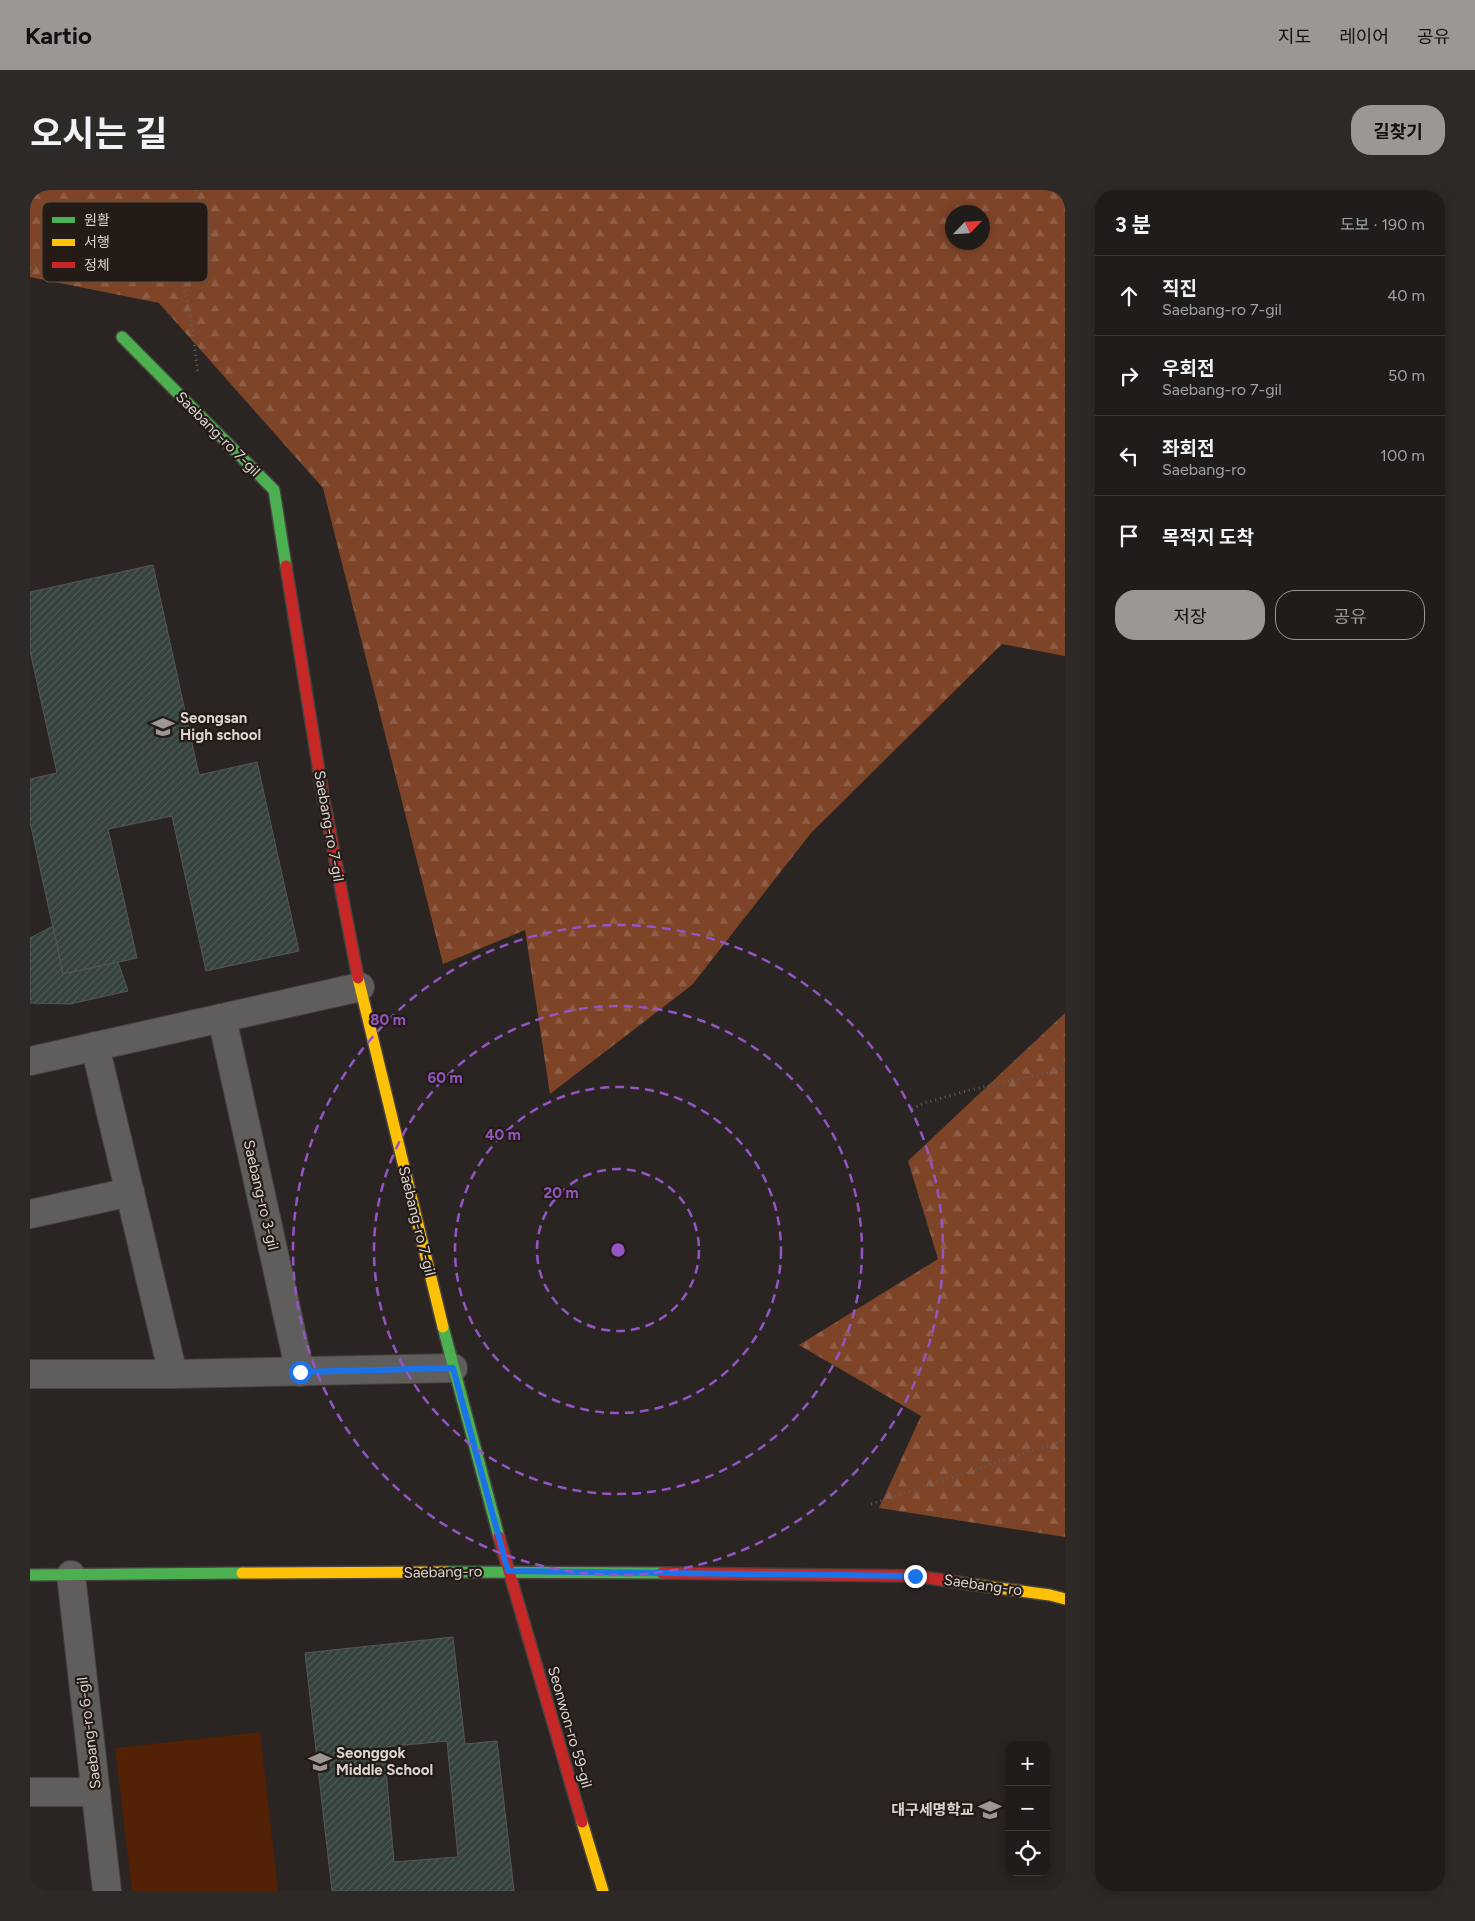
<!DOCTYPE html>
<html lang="ko">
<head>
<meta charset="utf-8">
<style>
	body { margin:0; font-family:Figtree,"Noto Sans KR",sans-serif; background:#2d2927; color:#f1f3f6 }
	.controls { position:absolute; right:15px; bottom:15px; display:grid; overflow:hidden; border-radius:10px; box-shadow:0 2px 8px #0003 }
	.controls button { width:45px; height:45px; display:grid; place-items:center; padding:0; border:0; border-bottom:1px solid #3d3a39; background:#201c1a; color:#f1f3f6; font:25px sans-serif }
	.compass { position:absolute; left:915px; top:15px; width:45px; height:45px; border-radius:50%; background:#201c1a; box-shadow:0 2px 8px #0003; rotate:65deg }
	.stop { position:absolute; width:15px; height:15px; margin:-11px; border:4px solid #1a73e8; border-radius:50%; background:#fff }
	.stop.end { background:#1a73e8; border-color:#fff; box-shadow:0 1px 5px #0008 }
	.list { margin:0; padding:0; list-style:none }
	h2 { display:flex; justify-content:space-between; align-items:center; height:65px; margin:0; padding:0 20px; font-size:21px }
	h2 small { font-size:16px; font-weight:400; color:#a2a1a2 }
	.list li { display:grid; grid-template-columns:32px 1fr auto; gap:15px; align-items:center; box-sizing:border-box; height:80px; padding:0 20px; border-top:1px solid #3d3a39 }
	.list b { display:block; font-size:19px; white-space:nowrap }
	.list p { margin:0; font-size:16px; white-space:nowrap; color:#a2a1a2 }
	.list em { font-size:16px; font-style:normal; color:#a2a1a2 }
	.actions { display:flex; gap:10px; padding:15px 20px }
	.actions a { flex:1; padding:11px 0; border:1px solid #9d9794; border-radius:20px; text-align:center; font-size:18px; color:#9d9794 }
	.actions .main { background:#9d9794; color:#111 }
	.icon { flex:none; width:28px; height:28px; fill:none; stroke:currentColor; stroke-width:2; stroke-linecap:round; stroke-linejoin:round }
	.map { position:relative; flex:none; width:1035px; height:1701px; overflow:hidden; border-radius:20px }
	header { display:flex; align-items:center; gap:30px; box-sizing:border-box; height:70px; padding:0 25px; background:#9d9794; color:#111 }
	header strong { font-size:24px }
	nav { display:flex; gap:28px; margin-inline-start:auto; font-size:18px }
	.intro { display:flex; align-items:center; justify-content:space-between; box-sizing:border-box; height:120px; padding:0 30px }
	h1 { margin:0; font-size:35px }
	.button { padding:12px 22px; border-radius:20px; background:#9d9794; color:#111; font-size:18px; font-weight:700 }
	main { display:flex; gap:30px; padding:0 30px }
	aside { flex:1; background:#201c1a; border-radius:20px; box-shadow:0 2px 8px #0003 }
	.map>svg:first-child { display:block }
	.forest { fill:url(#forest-firs); fill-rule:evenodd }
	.pitch { fill:#532105 }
	.building { fill:url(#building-hatch); stroke:#575755; fill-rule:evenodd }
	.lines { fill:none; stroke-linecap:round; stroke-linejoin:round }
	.street-casing { stroke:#45423f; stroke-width:30 }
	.fast-casing { stroke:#45423f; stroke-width:14 }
	.slow-casing { stroke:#45423f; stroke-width:14 }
	.jam-casing { stroke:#45423f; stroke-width:14 }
	.path { stroke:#625f5e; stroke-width:3; stroke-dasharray:1 4; stroke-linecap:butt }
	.street { stroke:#605d5d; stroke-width:28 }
	.fast { stroke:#4caf50; stroke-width:11 }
	.slow { stroke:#ffc107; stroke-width:11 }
	.jam { stroke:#c62828; stroke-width:11 }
	.route { stroke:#1a73e8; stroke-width:6 }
	.ring { fill:none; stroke:#9356c4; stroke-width:2.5; stroke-dasharray:9 6 }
	.labels { text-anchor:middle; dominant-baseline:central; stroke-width:4.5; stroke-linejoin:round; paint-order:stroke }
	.street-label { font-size:15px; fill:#dbd5d2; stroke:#241a16 }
	.poi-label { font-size:15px; font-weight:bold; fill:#dbd5d2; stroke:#241a16; text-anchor:start }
	.key { fill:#241a16; stroke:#5b524e; stroke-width:1 }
	.key-label { font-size:14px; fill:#dbd5d2 }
	.centre { fill:#9356c4; stroke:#241a16; stroke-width:2.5 }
	.ring-label { font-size:15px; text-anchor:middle; font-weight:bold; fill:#9356c4; stroke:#241a16; stroke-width:4.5; stroke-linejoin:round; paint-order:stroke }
</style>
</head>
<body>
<header>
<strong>Kartio</strong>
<nav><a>지도</a><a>레이어</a><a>공유</a></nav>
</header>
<div class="intro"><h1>오시는 길</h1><a class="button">길찾기</a></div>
<main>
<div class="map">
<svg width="1035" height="1701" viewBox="0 0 1035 1701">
	<defs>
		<pattern id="forest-firs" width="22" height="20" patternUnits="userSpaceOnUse" patternTransform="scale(1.25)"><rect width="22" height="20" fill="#7d4428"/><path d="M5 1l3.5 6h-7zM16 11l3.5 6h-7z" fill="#8f5e46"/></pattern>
		<pattern id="building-hatch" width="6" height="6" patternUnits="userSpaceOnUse" patternTransform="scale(1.25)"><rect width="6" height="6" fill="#34413d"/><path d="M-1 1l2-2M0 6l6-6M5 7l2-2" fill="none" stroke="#515c58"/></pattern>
	</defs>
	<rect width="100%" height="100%" fill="#2a2522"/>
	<g class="forest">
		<path d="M0 0H1035V466L972 454 781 643 662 795 520 904 495 740 413 774 293 298 129 113 0 87ZM922 22H952V52H922Z"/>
		<polygon points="1035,823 1035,1347 849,1318 891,1226 769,1155 908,1069 878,971"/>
	</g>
	<polygon class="pitch" points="230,1542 248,1701 102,1701 85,1558"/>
	<g class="building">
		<polygon points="123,375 169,585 227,572 269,761 176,781 142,626 78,639 107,768 33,784 0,632 0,589 27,583 0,461 0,402"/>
		<polygon points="23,736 33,784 88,772 98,801 40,814 0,813 0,748"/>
		<path d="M423 1447 435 1554 467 1551 484 1701H302L275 1463ZM417 1551 428 1667 364 1672 354 1557Z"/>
	</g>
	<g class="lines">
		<defs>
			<g id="street">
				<polyline points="192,828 270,1182"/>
				<polyline points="65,856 143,1184"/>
				<polyline points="0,871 330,797"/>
				<polyline points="0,1024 100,1002"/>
				<polyline points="0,1184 143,1184 423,1178"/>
				<polyline points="41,1385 77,1701"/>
				<polyline points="0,1602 66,1602"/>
			</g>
			<g id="fast">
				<polyline points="92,147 244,300 256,376"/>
				<polyline points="413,1137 469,1347"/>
				<polyline points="417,1382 632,1383"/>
				<polyline points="0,1385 212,1383"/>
			</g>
			<g id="slow">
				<polyline points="328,788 413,1137"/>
				<polyline points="212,1383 417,1382"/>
				<polyline points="939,1394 1020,1405 1035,1409"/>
				<polyline points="552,1632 573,1701"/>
			</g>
			<g id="jam">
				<polyline points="256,376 292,600 328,788"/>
				<polyline points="469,1347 552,1632"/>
				<polyline points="632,1383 885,1386 939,1394"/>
			</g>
		</defs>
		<use href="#street" class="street-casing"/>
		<use href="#fast" class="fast-casing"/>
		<use href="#slow" class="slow-casing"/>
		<use href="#jam" class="jam-casing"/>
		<g class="path">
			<polyline points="167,0 180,44 173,65 160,79 154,99 160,121 168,184"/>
			<path d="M0 78C19 71 40 62 61 61 89 60 119 69 146 75L156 93"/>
			<polyline points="882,919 894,913 936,901 1035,879"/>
			<polyline points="841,1314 1035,1250"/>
		</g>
		<use href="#street" class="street"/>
		<use href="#fast" class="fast"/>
		<use href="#slow" class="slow"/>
		<use href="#jam" class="jam"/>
	</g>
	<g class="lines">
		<polyline class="route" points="270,1182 423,1178 478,1381 885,1386"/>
	</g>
	<g class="ring">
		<circle cx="588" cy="1060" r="81"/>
		<circle cx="588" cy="1060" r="163"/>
		<circle cx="588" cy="1060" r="244"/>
		<circle cx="588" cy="1060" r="325"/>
	</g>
	<defs>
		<symbol id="school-bare" viewBox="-9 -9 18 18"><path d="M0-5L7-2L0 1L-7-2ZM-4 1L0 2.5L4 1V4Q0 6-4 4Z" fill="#9d9794" stroke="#241a16" stroke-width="2.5" paint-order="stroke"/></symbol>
	</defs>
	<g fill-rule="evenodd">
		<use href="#school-bare" x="117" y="521" width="32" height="32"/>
		<use href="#school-bare" x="274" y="1556" width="32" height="32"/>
		<use href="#school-bare" x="944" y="1604" width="32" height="32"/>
	</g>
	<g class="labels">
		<g class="street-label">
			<text transform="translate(188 244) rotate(45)">Saebang-ro 7-gil</text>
			<text transform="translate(299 636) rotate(80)">Saebang-ro 7-gil</text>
			<text transform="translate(231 1005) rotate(77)">Saebang-ro 3-gil</text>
			<text transform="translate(387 1031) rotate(76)">Saebang-ro 7-gil</text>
			<text transform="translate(413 1382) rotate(-1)">Saebang-ro</text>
			<text transform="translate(953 1395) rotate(8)">Saebang-ro</text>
			<text transform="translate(540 1537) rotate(74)">Seonwon-ro 59-gil</text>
			<text transform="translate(59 1543) rotate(-97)">Saebang-ro 6-gil</text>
		</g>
		<g class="poi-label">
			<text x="150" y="528">Seongsan<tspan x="150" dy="17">High school</tspan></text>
			<text x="306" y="1563">Seonggok<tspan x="306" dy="17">Middle School</tspan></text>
			<text x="944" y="1620" text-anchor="end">대구세명학교</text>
		</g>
	</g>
	<rect x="12" y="12" width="166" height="80" rx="8" class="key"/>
	<rect x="22" y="27" width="23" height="6" fill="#4caf50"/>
	<rect x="22" y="49" width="23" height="7" fill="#ffc107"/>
	<rect x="22" y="72" width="23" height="6" fill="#c62828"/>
	<g class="key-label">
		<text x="54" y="35">원활</text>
		<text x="54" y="57">서행</text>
		<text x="54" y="80">정체</text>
	</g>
	<circle cx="588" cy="1060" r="8" class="centre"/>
	<g class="ring-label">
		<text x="358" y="835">80 m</text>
		<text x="415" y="893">60 m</text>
		<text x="473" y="950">40 m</text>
		<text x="531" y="1008">20 m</text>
	</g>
</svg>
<div class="controls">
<button>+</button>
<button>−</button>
<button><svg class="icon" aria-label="locate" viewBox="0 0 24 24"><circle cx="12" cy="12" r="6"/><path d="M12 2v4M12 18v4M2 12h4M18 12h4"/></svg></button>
</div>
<svg class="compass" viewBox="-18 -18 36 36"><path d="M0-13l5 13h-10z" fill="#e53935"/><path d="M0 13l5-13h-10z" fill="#a2a1a2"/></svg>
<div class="stop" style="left:270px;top:1182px"></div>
<div class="stop end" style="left:885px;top:1386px"></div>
</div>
<aside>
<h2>3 분<small>도보 · 190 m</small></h2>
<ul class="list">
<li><svg class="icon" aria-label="ahead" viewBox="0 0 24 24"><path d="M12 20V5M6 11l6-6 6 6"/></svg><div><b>직진</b><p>Saebang-ro 7-gil</p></div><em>40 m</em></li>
<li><svg class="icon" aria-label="right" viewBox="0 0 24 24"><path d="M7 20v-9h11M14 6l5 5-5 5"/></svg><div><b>우회전</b><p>Saebang-ro 7-gil</p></div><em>50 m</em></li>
<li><svg class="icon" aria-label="left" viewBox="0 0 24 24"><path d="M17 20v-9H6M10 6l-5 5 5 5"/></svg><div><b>좌회전</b><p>Saebang-ro</p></div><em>100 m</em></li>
<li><svg class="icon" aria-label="arrive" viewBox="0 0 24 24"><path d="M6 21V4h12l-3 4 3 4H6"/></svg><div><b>목적지 도착</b></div></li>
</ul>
<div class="actions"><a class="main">저장</a><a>공유</a></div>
</aside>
</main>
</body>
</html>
